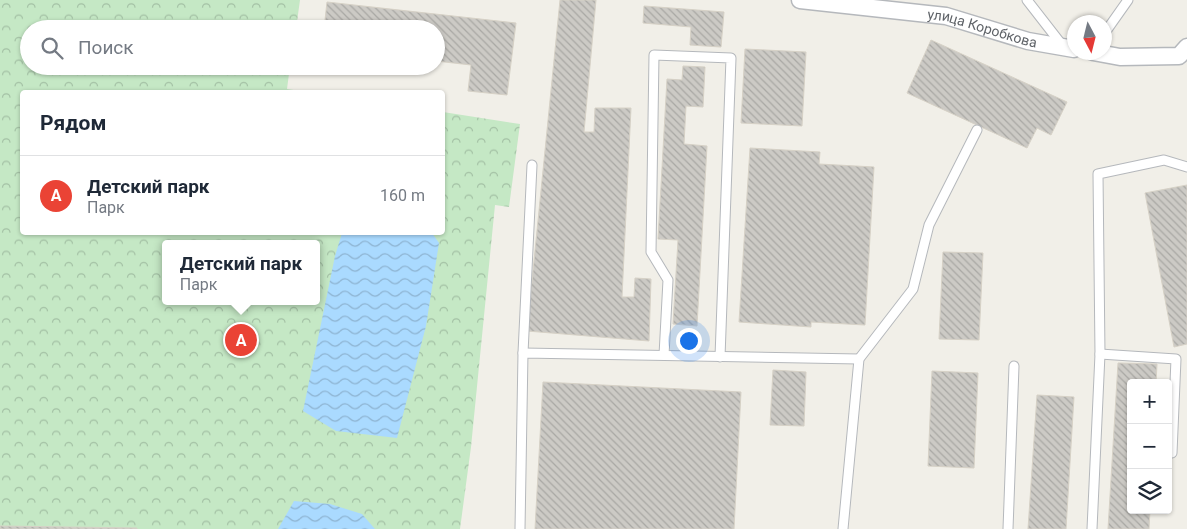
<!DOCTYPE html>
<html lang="ru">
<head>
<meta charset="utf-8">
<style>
	body { margin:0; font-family:Roboto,sans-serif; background:#f2f2f3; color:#1f2937 }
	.controls { position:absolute; right:15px; bottom:15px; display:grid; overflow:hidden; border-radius:5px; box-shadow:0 1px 4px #0004 }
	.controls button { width:45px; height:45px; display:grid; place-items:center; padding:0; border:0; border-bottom:1px solid #e0e1e3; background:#fff; color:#1f2937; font:25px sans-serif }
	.compass { position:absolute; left:1067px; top:15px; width:45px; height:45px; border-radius:50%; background:#fff; box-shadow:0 1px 4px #0004; rotate:173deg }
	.you { position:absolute; left:688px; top:340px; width:18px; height:18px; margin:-12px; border:4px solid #fff; border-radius:50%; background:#1a73e8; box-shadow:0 0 0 8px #1a73e833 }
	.badge { display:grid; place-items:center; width:32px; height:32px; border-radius:50%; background:#ea4335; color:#fff; font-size:16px; font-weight:700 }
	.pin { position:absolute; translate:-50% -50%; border:2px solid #fff; box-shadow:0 1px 5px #0006 }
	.popup { position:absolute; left:162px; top:240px; width:158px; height:65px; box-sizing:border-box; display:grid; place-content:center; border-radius:5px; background:#fff; filter:drop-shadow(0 1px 4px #0005); font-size:16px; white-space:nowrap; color:#747a83 }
	.popup b { font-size:19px; color:#1f2937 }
	.popup::after { content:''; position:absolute; left:50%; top:100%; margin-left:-10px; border:10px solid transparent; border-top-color:#fff }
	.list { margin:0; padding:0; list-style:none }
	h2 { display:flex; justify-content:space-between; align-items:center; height:65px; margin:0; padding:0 20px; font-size:21px }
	h2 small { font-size:16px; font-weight:400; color:#747a83 }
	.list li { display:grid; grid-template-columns:32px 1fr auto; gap:15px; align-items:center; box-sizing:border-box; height:80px; padding:0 20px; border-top:1px solid #e0e1e3 }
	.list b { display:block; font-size:19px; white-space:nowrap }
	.list p { margin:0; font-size:16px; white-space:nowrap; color:#747a83 }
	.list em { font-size:16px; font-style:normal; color:#747a83 }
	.icon { flex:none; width:28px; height:28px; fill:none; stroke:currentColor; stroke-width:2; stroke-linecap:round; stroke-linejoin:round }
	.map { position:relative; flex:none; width:1187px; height:529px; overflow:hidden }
	.search { position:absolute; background:#fff; box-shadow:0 1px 4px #0004; left:20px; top:20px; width:425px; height:55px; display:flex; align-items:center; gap:12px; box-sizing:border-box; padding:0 18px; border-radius:28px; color:#747a83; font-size:19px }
	.panel { position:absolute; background:#fff; box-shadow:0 1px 4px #0004; left:20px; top:90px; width:425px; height:145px; border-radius:5px }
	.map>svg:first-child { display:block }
	.forest { fill:url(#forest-crowns); fill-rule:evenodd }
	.water { fill:url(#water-waves) }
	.building { fill:url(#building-back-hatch); stroke:#d6d1c6 }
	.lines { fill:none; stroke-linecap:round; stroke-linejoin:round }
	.service-casing { stroke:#b5b8bc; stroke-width:11 }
	.minor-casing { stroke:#b5b8bc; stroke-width:19 }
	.service { stroke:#fff; stroke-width:9 }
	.minor { stroke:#fff; stroke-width:16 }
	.labels { text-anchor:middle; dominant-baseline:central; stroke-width:4.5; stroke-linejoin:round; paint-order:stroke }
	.street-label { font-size:14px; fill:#5f6368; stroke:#fff }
</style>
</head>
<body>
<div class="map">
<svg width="1187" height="529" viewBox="0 0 1187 529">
	<defs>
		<pattern id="forest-crowns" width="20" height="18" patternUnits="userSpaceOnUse" patternTransform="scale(1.25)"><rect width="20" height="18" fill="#c5e8c5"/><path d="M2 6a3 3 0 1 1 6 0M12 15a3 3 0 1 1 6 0" fill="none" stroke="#a3c0a4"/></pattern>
		<pattern id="water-waves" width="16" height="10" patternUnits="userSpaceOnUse" patternTransform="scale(1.25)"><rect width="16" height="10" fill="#aadaff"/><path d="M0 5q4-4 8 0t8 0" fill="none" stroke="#8eb4d2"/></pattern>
		<pattern id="building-back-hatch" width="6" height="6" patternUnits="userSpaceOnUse" patternTransform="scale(1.25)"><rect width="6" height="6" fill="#cccac5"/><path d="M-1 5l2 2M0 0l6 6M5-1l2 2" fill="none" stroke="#a9a8a4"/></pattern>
	</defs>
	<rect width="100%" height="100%" fill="#f1efe8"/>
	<path class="forest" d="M0 0H300L296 29H29V66H290L287 89 307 92H22V232H442L443 112 520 124 509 207 495 205 471 447 460 529H0ZM166 244H316V301H166Z"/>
	<g class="water">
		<polygon points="342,233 432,233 439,243 426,326 397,438 336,431 303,411 335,256"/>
		<polygon points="294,501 330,504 362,514 375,529 278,529"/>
	</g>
	<g class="building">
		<polygon points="560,0 596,0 584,132 594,132 595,108 631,108 622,297 634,297 635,278 651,279 649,341 527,331"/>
		<polygon points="327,2 516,23 507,95 468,91 471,65 436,61 436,29 324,29"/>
		<polygon points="644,6 724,12 721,47 690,45 691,27 643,23"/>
		<polygon points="931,40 1067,102 1051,135 1037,128 1027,148 907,93"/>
		<polygon points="745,49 806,52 802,126 741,123"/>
		<polygon points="683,66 705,67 703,107 686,106 684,144 707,146 697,326 673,324 678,240 658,239 667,79 682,80"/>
		<polygon points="750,148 820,152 819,164 874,167 865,325 811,322 811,327 739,322"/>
		<polygon points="1187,185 1187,344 1174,347 1145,193"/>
		<polygon points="943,252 983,253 979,340 939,339"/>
		<polygon points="1118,363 1157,364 1156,383 1131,383 1131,510 1150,510 1149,529 1108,529"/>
		<polygon points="773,370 806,372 804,426 770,425"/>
		<polygon points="932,371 978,373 974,468 928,466"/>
		<polygon points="543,382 741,392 734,529 535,529"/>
		<polygon points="1037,395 1074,397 1066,529 1028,529"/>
		<polygon points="0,526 137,528 137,529 0,529"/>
	</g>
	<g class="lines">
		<defs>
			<g id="service">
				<polyline points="1027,0 1062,45"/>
				<polyline points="1104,34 1128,0"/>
				<polyline points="523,353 532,165"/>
				<polyline points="1100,354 1176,359 1172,453"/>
				<polyline points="664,355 668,280 651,252 654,55 731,58 720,357"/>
				<polyline points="520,529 523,353 859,359"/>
				<polyline points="843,529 859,359 913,289 929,225 977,130"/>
				<polyline points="1008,529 1014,366"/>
				<polyline points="1092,529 1100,354 1098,174 1164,160 1187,167"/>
			</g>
			<g id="minor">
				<path id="s1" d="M800 0 946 16 1028 41 1074 49"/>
				<polyline points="1093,52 1120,57 1179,56 1187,47"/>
			</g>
		</defs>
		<use href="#service" class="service-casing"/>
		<use href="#minor" class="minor-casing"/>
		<use href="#service" class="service"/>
		<use href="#minor" class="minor"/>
	</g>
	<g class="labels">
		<g class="street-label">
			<text stroke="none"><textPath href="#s1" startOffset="185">улица Коробкова</textPath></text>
		</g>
	</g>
</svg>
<div class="controls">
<button>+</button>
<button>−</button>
<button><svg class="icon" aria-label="layers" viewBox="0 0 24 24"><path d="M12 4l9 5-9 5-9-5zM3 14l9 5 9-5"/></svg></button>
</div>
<svg class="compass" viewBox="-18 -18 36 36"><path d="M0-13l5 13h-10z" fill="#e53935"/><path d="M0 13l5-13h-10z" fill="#747a83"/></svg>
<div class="you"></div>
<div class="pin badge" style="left:241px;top:340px">A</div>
<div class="popup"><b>Детский парк</b>Парк</div>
<div class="search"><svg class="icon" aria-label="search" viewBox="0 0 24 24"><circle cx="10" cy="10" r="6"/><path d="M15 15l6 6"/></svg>Поиск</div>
<section class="panel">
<h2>Рядом<small></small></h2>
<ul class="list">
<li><span class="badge">A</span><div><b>Детский парк</b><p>Парк</p></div><em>160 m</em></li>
</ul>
</section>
</div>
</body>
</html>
